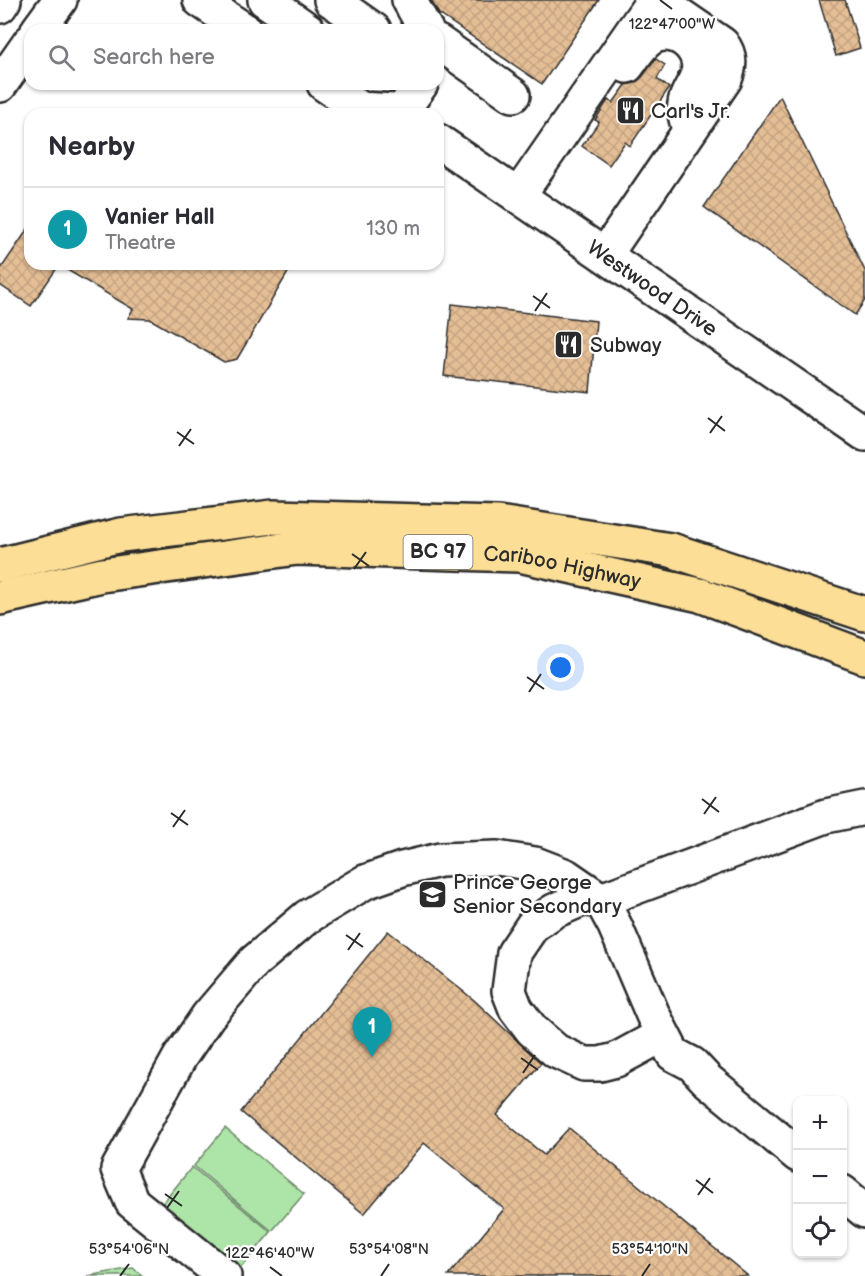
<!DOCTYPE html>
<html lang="en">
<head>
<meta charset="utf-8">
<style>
	body { margin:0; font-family:"Balsamiq Sans",sans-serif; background:#f7f7f7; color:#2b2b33 }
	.controls { position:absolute; right:18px; bottom:18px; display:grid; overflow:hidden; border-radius:12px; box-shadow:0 2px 4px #0004 }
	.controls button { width:54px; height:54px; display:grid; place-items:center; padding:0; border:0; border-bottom:2px solid #e1e1e2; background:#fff; color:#2b2b33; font:30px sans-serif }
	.you { position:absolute; left:561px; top:668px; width:21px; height:21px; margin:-15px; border:4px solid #fff; border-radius:50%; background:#1a73e8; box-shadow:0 0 0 9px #1a73e833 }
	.badge { display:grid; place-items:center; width:39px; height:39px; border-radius:50%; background:#2b2b2b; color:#fff; font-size:20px; font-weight:700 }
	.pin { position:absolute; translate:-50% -50px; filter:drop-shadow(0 2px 3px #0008) }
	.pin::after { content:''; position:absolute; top:32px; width:21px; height:18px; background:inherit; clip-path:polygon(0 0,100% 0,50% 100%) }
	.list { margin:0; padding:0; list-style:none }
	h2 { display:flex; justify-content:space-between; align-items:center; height:78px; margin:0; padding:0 24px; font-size:26px }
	h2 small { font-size:20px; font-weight:400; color:#7c7c81 }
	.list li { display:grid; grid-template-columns:39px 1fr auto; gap:18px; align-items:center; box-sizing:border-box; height:84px; padding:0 24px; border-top:2px solid #e1e1e2 }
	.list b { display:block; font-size:22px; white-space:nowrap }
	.list p { margin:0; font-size:20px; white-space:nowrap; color:#7c7c81 }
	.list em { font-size:20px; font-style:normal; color:#7c7c81 }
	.icon { flex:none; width:33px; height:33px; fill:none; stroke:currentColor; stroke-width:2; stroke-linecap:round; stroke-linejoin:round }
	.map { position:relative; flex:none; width:865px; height:1276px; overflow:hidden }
	.search { position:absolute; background:#fff; box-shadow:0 2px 4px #0004; left:24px; top:24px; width:420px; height:66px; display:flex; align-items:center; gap:15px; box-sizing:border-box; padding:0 21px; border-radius:18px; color:#7c7c81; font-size:22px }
	.panel { position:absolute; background:#fff; box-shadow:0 2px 4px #0004; left:24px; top:108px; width:420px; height:162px; border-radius:18px }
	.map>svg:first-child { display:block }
	.forest { fill:url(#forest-firs); stroke:#6c8869; stroke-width:1.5 }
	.pitch { fill:#ade4a7; stroke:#6c8869; stroke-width:1.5 }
	.building { fill:url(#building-cross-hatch); stroke:#2b2b2b; stroke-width:1.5 }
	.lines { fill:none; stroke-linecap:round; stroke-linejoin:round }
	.minor-casing { stroke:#2b2b2b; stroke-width:38 }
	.highway-casing { stroke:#2b2b2b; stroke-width:38 }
	.minor { stroke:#fff; stroke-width:33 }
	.highway { stroke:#fcde96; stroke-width:33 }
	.ticks { fill:none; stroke:#2b2b2b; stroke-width:2 }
	.labels { text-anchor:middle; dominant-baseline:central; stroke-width:4.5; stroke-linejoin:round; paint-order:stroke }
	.shield { fill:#fff; stroke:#6b6b6b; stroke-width:1.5 }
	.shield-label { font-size:20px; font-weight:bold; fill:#2b2b2b }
	.poi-label { font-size:21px; fill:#2b2b2b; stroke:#fff; text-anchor:start }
	.street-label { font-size:21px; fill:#2b2b2b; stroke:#fff }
	.ticks-label { font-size:15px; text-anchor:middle; fill:#2b2b2b; stroke:#fff; stroke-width:4.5; stroke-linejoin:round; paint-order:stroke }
</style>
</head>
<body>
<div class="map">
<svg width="865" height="1276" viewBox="0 0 865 1276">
	<defs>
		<pattern id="forest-firs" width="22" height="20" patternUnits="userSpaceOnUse" patternTransform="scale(1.5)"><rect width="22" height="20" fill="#ade4a7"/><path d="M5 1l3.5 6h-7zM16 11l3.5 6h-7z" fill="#95c490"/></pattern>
		<pattern id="building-cross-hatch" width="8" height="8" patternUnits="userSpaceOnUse" patternTransform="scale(1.5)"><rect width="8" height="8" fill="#e4be95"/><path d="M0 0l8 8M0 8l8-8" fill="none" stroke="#c4a381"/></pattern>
	</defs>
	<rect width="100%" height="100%" fill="#fff"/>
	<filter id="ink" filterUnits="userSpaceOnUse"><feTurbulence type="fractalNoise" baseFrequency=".0167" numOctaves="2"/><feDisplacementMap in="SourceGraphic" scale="12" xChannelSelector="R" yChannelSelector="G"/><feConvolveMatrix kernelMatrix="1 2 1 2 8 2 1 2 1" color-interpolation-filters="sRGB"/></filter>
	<g filter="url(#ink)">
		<polygon class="forest" points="133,1268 143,1276 87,1276"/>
		<g class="pitch">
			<polygon points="225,1128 304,1194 272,1231 194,1166"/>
			<polygon points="192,1167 271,1232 239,1270 161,1205"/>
		</g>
		<g class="building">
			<polygon points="431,0 599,0 542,84 439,14"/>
			<polygon points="819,0 845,0 860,48 836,56"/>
			<polygon points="656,59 665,65 657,79 669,88 630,146 625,142 609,165 582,146 599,122 595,120 608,100 613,103 626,85 635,83 642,77"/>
			<polygon points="780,96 865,271 865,300 855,315 704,207"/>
			<polygon points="30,226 30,264 293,264 237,359 224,362 150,319 128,318 133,309 59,265 31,306 0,285 0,270"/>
			<polygon points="452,304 596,321 590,392 444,376"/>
			<polygon points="388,931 474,1000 541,1063 497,1115 544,1155 569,1128 748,1276 448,1276 504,1209 424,1143 364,1214 241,1112"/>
		</g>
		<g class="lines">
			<defs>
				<g id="minor">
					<polyline points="200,0 244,30"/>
					<polyline points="265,0 308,30"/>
					<polyline points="331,0 374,30"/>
					<polyline points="409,0 426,30"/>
					<polyline points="0,6 4,0"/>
					<polyline points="38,30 60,0"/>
					<polyline points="438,42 513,95"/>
					<path d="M627 66C639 50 649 29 673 35 689 39 702 56 698 73 695 84 687 92 685 103 683 112 687 121 689 130"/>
					<polyline points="324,84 361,109 395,111 399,114"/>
					<polyline points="0,85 30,42"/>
					<polyline points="400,114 421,84"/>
					<path id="s1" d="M438 141 865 434"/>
					<path d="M518 196 651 4 656 2 662 3 722 44C731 56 730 66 725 79L605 255"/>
					<polyline points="662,1035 616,1060 600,1064 584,1064 556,1051 532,1030 516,1009 509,991 514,953 533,925 554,911 582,899 601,900 826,816 865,808"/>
					<polyline points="842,1192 865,1211"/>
					<polyline points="224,1276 132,1202 118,1169 180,1057 208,1016 254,962 307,917 365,882 402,869 440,860 497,858 535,864 566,876 601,900 615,926 653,1015 673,1054 692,1064 707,1080 798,1155"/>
				</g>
				<g id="highway">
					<polyline points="0,565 121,535 273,517 498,523 671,550 865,614"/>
					<path id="s2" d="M0 598 102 575 297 548 519 555 700 595 865 657"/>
				</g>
			</defs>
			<use href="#minor" class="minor-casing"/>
			<use href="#highway" class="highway-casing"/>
			<use href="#minor" class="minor"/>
			<use href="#highway" class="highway"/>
		</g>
	</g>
	<path class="ticks" d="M660 0 672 9M533 296 550 308M535 311 547 293M708 418 725 431M177 432 194 444M710 433 722 416M179 446 191 429M352 554 369 566M354 569 366 552M527 677 544 689M529 692 541 674M702 799 719 812M171 813 188 825M704 814 716 797M173 827 185 810M346 935 363 947M348 950 360 933M521 1058 538 1070M523 1073 535 1055M696 1180 713 1193M165 1194 182 1206M698 1195 710 1178M167 1208 179 1191M270 1267 282 1276M120 1276 129 1264M381 1276 389 1264M642 1276 650 1264"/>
	<defs>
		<symbol id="restaurant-square" viewBox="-11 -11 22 22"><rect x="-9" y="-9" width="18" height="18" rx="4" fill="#2b2b2b" stroke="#fff"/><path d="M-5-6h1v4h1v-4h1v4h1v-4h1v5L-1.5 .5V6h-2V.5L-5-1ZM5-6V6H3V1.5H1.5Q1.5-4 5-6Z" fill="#fff"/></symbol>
		<symbol id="school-square" viewBox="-11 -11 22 22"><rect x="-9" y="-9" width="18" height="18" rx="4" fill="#2b2b2b" stroke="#fff"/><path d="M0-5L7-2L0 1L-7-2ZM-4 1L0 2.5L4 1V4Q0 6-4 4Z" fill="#fff"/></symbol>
	</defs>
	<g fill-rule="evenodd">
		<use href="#restaurant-square" x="614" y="94" width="33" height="33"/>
		<use href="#restaurant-square" x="552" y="328" width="33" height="33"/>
		<use href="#school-square" x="416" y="878" width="33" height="33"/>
	</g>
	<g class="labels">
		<rect class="shield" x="403.5" y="535" width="69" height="34" rx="4.5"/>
		<g class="shield-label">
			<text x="438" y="552">BC 97</text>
		</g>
		<g class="poi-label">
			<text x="651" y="111">Carl's Jr.</text>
			<text x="590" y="345">Subway</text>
			<text x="453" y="882">Prince George<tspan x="453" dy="24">Senior Secondary</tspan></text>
		</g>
		<g class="street-label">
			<text stroke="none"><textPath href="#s1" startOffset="260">Westwood Drive</textPath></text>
			<text stroke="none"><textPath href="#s2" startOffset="568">Cariboo Highway</textPath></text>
		</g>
	</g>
	<g class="ticks-label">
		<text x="672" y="29">122°47'00"W</text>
		<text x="129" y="1254">53°54'06"N</text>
		<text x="389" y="1254">53°54'08"N</text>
		<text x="650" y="1254">53°54'10"N</text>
		<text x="270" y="1258">122°46'40"W</text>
	</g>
</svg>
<div class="controls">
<button>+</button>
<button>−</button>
<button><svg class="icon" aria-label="locate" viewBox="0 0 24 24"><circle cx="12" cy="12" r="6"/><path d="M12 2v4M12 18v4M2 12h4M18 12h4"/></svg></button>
</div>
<div class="you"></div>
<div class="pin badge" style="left:372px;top:1057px;background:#0f9aa8">1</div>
<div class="search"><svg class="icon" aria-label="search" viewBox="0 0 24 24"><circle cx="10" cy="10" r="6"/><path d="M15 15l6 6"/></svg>Search here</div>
<section class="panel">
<h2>Nearby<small></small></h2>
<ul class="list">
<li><span class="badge" style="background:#0f9aa8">1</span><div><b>Vanier Hall</b><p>Theatre</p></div><em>130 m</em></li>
</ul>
</section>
</div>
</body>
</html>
